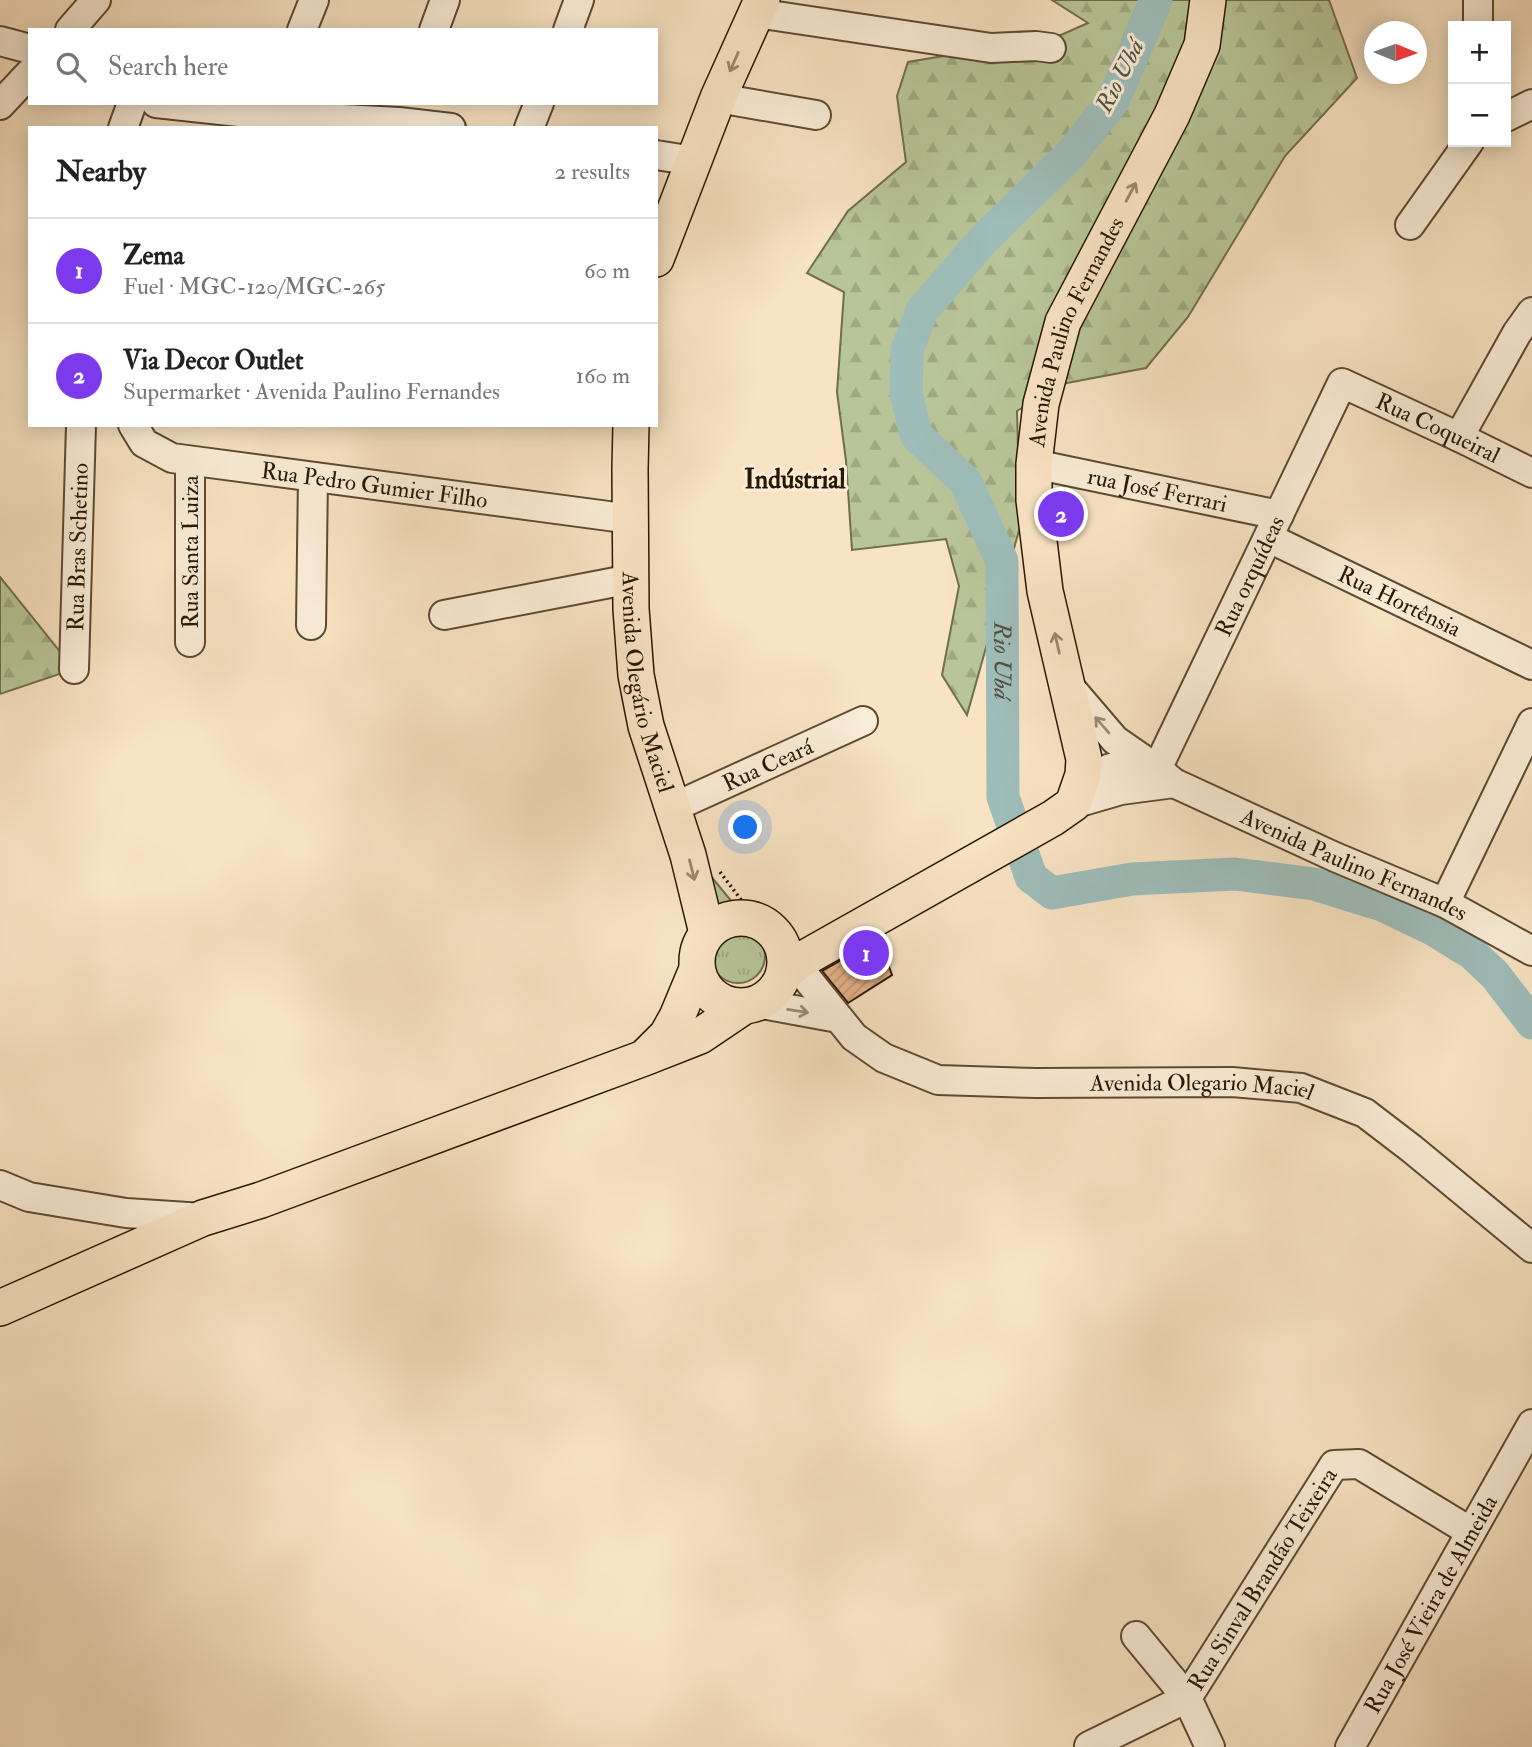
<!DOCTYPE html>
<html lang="en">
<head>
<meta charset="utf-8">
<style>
	body { margin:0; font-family:"IM FELL Double Pica",serif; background:#f6f6f6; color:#222 }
	.controls { position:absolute; right:21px; top:21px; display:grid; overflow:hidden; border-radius:0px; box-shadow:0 4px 18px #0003 }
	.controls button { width:63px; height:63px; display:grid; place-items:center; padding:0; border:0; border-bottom:2px solid #e0e0e0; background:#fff; color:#222; font:35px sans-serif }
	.compass { position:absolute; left:1364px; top:21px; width:63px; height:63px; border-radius:50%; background:#fff; box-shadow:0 4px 18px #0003; rotate:91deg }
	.you { position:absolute; left:746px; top:828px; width:24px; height:24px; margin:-18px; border:5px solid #fff; border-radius:50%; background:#1a73e8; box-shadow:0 0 0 10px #1a73e833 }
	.badge { display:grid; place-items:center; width:46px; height:46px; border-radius:50%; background:#7c3aed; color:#fff; font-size:23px; font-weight:700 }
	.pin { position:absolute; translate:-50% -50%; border:4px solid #fff; box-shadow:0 2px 7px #0006 }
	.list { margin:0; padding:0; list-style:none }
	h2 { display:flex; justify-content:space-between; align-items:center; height:91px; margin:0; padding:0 28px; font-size:30px }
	h2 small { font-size:23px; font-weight:400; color:#767676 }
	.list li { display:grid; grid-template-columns:46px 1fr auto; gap:21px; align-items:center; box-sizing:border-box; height:105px; padding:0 28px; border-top:2px solid #e0e0e0 }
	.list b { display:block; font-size:26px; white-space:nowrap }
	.list p { margin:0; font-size:23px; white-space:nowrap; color:#767676 }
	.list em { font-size:23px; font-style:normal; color:#767676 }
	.icon { flex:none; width:38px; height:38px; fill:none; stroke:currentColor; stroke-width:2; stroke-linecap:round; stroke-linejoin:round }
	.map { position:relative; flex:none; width:1532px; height:1747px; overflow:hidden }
	.search { position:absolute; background:#fff; box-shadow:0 4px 18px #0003; left:28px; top:28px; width:630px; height:77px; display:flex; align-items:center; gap:18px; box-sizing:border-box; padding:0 24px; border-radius:0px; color:#767676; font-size:26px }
	.panel { position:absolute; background:#fff; box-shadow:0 4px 18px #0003; left:28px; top:126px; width:630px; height:301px; border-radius:0px }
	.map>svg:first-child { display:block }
	.grass { fill:url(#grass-tufts); stroke:#706e4c; stroke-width:2 }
	.forest { fill:url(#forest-firs); stroke:#706e4c; stroke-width:2 }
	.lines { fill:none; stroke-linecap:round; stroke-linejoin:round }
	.river { stroke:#9ebdb9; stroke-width:33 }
	.building { fill:url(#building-hatch); stroke:#291701; stroke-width:2 }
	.minor-casing { stroke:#5d4a32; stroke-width:32 }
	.major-casing { stroke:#291701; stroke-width:38 }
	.path { stroke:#291701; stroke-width:3.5; stroke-dasharray:2 3.5; stroke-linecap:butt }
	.minor { stroke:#faedd8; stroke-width:28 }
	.major { stroke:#f8e3c3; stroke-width:35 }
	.oneway { stroke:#9b876c }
	.oneway2 { stroke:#9c8d77 }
	.labels { text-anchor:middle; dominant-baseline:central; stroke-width:6; stroke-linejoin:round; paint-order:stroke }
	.street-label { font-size:23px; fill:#291701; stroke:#faedd8 }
	.water-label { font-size:24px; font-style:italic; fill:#525141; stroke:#faedd8 }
	.quarter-label { font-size:26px; font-weight:bold; fill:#291701; stroke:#faedd8 }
</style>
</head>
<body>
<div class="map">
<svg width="1532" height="1747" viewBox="0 0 1532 1747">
	<defs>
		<pattern id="grass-tufts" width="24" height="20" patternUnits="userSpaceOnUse" patternTransform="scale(1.75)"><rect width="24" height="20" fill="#b8c598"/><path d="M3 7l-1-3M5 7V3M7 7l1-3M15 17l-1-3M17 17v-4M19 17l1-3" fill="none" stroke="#9ea881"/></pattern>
		<pattern id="forest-firs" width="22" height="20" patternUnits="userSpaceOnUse" patternTransform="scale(1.75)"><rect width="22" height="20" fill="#b8c598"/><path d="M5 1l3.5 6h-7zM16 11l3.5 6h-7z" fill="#9ea881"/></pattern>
		<pattern id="building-hatch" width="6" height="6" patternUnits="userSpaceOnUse" patternTransform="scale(1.75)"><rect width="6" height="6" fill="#e7b38c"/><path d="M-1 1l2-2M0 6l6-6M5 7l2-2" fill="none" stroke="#c69977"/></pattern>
	</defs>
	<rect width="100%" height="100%" fill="#f8e3c3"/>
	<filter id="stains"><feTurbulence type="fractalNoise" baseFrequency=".00286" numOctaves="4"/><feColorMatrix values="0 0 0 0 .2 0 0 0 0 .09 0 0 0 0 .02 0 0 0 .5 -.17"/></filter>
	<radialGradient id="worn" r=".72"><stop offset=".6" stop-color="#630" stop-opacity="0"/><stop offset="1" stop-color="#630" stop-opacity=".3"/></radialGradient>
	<g class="grass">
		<polygon points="709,874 733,903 709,909"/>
		<circle cx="738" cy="956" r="27"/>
	</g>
	<g class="forest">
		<polygon points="1052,0 1329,0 1357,78 1285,156 1188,317 1146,368 1067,383 1017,411 1020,527 967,715 942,675 959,586 946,539 852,550 846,461 837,392 844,292 807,273 848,211 906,162 897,96 908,62 991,48 1036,46 1088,23"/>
		<polygon points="0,577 74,669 0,694"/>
	</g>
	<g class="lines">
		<path class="river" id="s1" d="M1156 0 1113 101 1071 154 983 240 922 311 907 350 906 392 916 435 965 481 1002 561 1003 797 1031 877 1052 893 1132 879 1235 874 1314 884 1382 905 1434 930 1473 954 1495 975 1532 1023"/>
	</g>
	<polygon class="building" points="879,939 892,975 848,1003 822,971"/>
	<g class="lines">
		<defs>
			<g id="minor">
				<polyline points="756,13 991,48 1036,46 1051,48"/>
				<polyline points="1478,26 1478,0"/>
				<polyline points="70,30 96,0"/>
				<polyline points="302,30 314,0"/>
				<polyline points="434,30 445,0"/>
				<polyline points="568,30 579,0"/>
				<polyline points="0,41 30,49"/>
				<polyline points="718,98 816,115"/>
				<polyline points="156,103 265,115 399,122 451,128"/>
				<polyline points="0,105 30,73"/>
				<polyline points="1506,117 1532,104"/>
				<polyline points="123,128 132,103"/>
				<polyline points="529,128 539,103"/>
				<polyline points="656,155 694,161"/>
				<polyline points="1410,225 1469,142"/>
				<path id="s2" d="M133 425 144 443 172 458 631 519"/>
				<polyline points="1459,437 1517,333 1532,312"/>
				<path id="s3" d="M1034 464 1279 515"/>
				<path id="s4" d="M1269 538 1532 665"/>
				<polyline points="444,615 631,579"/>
				<polyline points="311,625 313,477"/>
				<polyline points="190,642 190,461"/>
				<path id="s5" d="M74 669 81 425"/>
				<path id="s6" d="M1068 685 1115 740 1157 769 1174 783 1335 857 1445 903 1532 951"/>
				<path id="s7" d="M1157 769 1342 383 1459 437 1532 473"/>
				<polyline points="1075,802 1108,769 1141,759"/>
				<polyline points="1073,804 1121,790 1174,783"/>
				<path id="s8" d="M672 808 863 721"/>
				<polyline points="1445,903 1532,723"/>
				<path id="s9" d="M781 941 809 981 854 1037 884 1058 938 1080 1036 1083 1232 1082 1301 1088 1365 1113 1412 1149 1532 1248"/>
				<polyline points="757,1003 838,1018"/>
				<polyline points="0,1185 29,1197 126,1213 203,1218"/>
				<polyline points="1136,1636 1187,1698 1210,1747"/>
				<path id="s10" d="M1089 1746 1187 1698 1334 1465 1359 1464 1471 1532"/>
				<path id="s11" d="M1350 1747 1532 1424"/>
			</g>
			<g id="major">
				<polyline points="656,259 718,98 762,0"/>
				<path id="s12" d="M631 425 630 469 631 609 636 675 646 726 688 855 707 933"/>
				<circle cx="741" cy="962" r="44"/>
				<path id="s13" d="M785 973 796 963 1053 818 1073 804 1083 775 1084 759 1045 591 1034 500V464L1041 404 1063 322 1172 115 1202 45 1208 0"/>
				<polyline points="647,1055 667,1035 677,1017 697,969"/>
				<polyline points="0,1308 203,1218 261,1200 644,1058 700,1036 743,1007"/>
			</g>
		</defs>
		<use href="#minor" class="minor-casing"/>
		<use href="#major" class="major-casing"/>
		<polyline class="path" points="720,872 755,918"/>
		<use href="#minor" class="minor"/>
		<use href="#major" class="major"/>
	</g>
	<defs><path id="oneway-shaft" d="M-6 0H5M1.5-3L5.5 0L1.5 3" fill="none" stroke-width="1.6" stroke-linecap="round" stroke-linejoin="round" transform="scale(1.75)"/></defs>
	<g class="oneway">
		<use href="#oneway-shaft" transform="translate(734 62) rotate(114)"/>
		<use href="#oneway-shaft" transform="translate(1131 192) rotate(-62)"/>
		<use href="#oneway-shaft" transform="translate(1057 643) rotate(-103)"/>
		<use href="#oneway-shaft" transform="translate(692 870) rotate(76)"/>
	</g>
	<g class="oneway2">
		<use href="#oneway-shaft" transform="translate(1102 725) rotate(-131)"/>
		<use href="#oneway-shaft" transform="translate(798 1011) rotate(9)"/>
	</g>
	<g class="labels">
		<g class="street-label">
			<text stroke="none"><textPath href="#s13" startOffset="821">Avenida Paulino Fernandes</textPath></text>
			<text stroke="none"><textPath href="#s7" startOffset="534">Rua Coqueiral</textPath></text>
			<text stroke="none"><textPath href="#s2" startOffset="257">Rua Pedro Gumier Filho</textPath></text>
			<text stroke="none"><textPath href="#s3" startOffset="126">rua José Ferrari</textPath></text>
			<text stroke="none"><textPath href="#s5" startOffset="122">Rua Bras Schetino</textPath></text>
			<text transform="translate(190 552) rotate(-90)">Rua Santa Luiza</text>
			<text stroke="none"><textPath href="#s7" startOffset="214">Rua orquídeas</textPath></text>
			<text stroke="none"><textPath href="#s4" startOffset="145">Rua Hortênsia</textPath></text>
			<text stroke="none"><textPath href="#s12" startOffset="259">Avenida Olegário Maciel</textPath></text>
			<text stroke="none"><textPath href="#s8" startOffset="105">Rua Ceará</textPath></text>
			<text stroke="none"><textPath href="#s6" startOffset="343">Avenida Paulino Fernandes</textPath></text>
			<text stroke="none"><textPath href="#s9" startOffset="480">Avenida Olegario Maciel</textPath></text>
			<text stroke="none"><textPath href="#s10" startOffset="250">Rua Sinval Brandão Teixeira</textPath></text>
			<text stroke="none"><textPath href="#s11" startOffset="164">Rua José Vieira de Almeida</textPath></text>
		</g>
		<g class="water-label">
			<text transform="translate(1120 76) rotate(-63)">Rio Ubá</text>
			<text stroke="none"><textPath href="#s1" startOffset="777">Rio Ubá</textPath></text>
		</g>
		<g class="quarter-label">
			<text x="795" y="480">Indústrial</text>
		</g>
	</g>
	<rect width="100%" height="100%" filter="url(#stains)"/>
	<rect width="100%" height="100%" fill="url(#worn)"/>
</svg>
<div class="controls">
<button>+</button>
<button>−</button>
</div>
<svg class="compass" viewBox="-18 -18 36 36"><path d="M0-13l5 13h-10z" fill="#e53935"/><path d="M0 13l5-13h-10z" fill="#767676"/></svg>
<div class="you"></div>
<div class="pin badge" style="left:866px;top:953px">1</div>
<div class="pin badge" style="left:1061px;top:514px">2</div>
<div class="search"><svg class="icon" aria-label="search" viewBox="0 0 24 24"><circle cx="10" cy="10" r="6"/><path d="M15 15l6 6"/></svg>Search here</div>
<section class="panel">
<h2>Nearby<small>2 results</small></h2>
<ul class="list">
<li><span class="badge">1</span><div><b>Zema</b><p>Fuel · MGC-120/MGC-265</p></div><em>60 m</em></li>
<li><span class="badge">2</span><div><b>Via Decor Outlet</b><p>Supermarket · Avenida Paulino Fernandes</p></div><em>160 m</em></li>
</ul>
</section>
</div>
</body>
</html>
